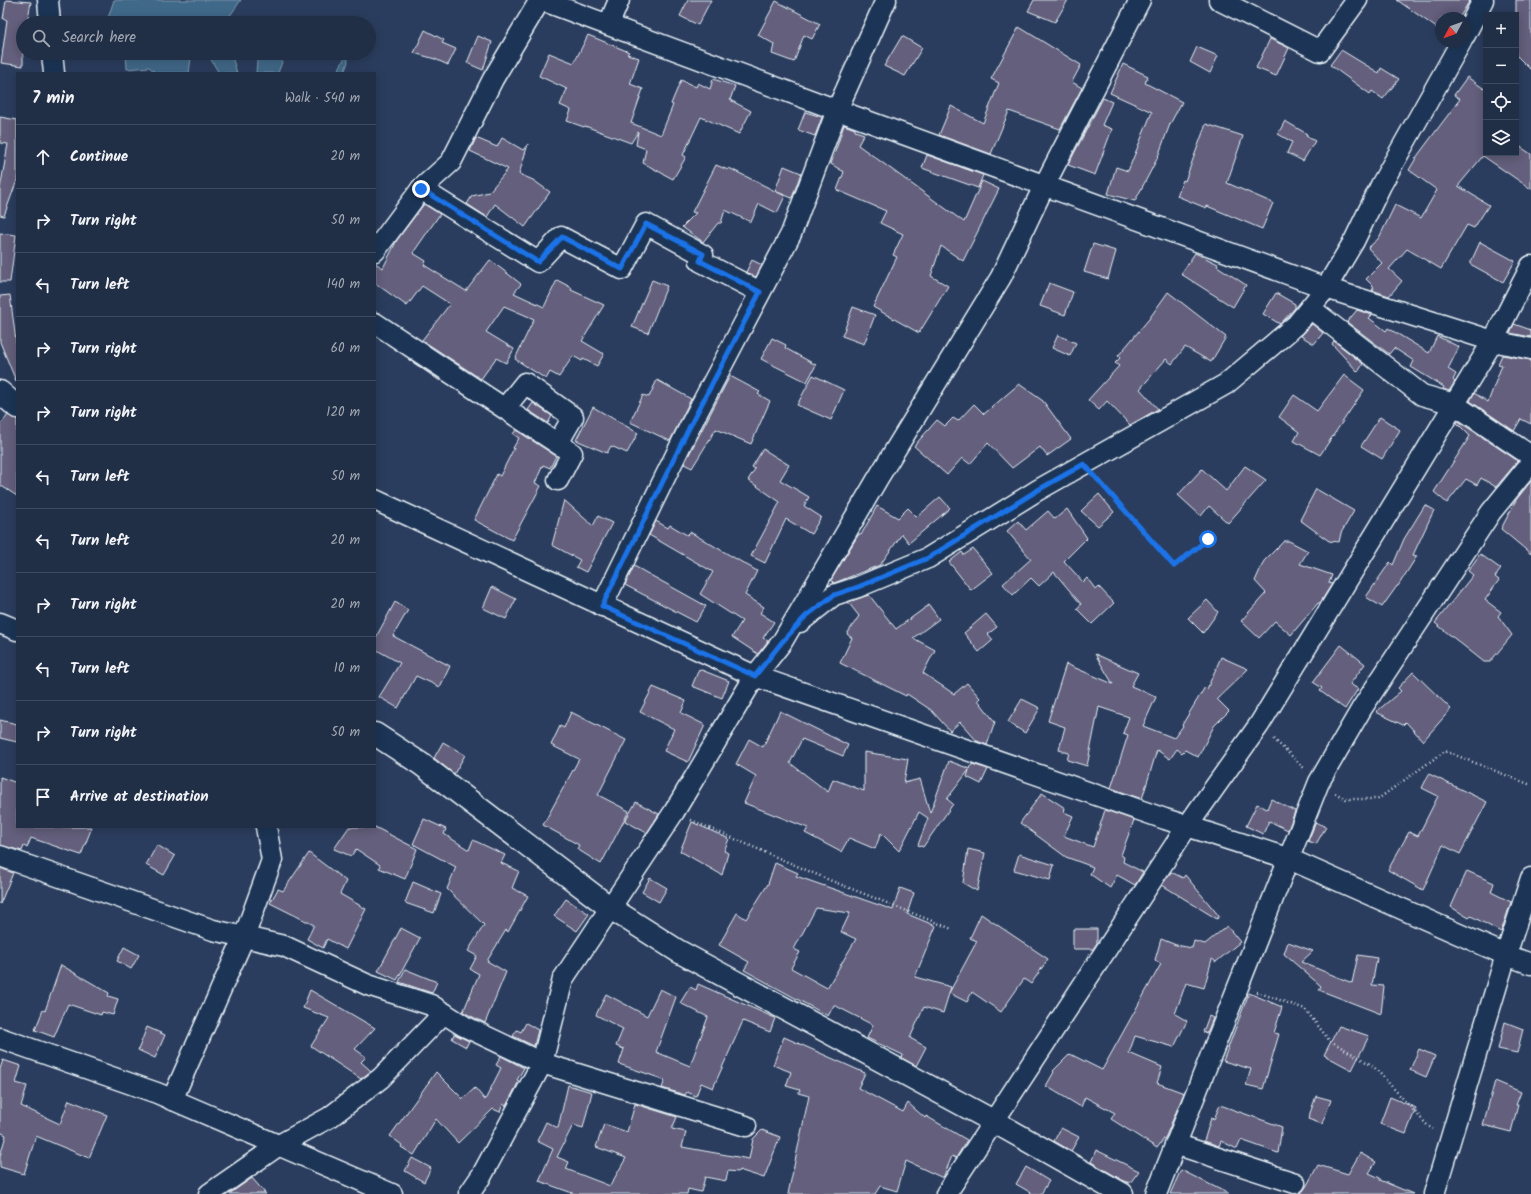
<!DOCTYPE html>
<html lang="en">
<head>
<meta charset="utf-8">
<style>
	body { margin:0; font-family:Kalam,sans-serif; background:#28364d; color:#f1f3f6 }
	.controls { position:absolute; right:12px; top:12px; display:grid; overflow:hidden; border-radius:0px; box-shadow:0 2px 10px #0003 }
	.controls button { width:36px; height:36px; display:grid; place-items:center; padding:0; border:0; border-bottom:1px solid #3d4a5f; background:#202e46; color:#f1f3f6; font:20px sans-serif }
	.compass { position:absolute; left:1435px; top:12px; width:36px; height:36px; border-radius:50%; background:#202e46; box-shadow:0 2px 10px #0003; rotate:229deg }
	.stop { position:absolute; width:12px; height:12px; margin:-9px; border:3px solid #1a73e8; border-radius:50%; background:#fff }
	.stop.end { background:#1a73e8; border-color:#fff; box-shadow:0 1px 4px #0008 }
	.list { margin:0; padding:0; list-style:none }
	h2 { display:flex; justify-content:space-between; align-items:center; height:52px; margin:0; padding:0 16px; font-size:17px }
	h2 small { font-size:13px; font-weight:400; color:#a2a8b3 }
	.list li { display:grid; grid-template-columns:26px 1fr auto; gap:12px; align-items:center; box-sizing:border-box; height:64px; padding:0 16px; border-top:1px solid #3d4a5f }
	.list b { display:block; font-size:15px; white-space:nowrap }
	.list em { font-size:13px; font-style:normal; color:#a2a8b3 }
	.icon { flex:none; width:22px; height:22px; fill:none; stroke:currentColor; stroke-width:2; stroke-linecap:round; stroke-linejoin:round }
	.map { position:relative; flex:none; width:1531px; height:1194px; overflow:hidden }
	.search { position:absolute; background:#202e46; box-shadow:0 2px 10px #0003; left:16px; top:16px; width:360px; height:44px; display:flex; align-items:center; gap:10px; box-sizing:border-box; padding:0 14px; border-radius:22px; color:#a2a8b3; font-size:15px }
	.panel { position:absolute; background:#202e46; box-shadow:0 2px 10px #0003; left:16px; top:72px; width:360px; height:756px; border-radius:0px }
	.map>svg:first-child { display:block }
	.water { fill:#416888; stroke:#849fb5 }
	.building { fill:#635f7c; stroke:#e8f1f8; fill-rule:evenodd }
	.lines { fill:none; stroke-linecap:round; stroke-linejoin:round }
	.minor-casing { stroke:#e8f1f8; stroke-width:23 }
	.tertiary-casing { stroke:#e8f1f8; stroke-width:25 }
	.path { stroke:#e8f1f8; stroke-width:2.5; stroke-dasharray:1 3; stroke-linecap:butt }
	.minor { stroke:#1d3557; stroke-width:20 }
	.tertiary { stroke:#1d3557; stroke-width:22 }
	.route { stroke:#1a73e8; stroke-width:5 }
</style>
</head>
<body>
<div class="map">
<svg width="1531" height="1194" viewBox="0 0 1531 1194">
	<rect width="100%" height="100%" fill="#2b3d5e"/>
	<filter id="ink" filterUnits="userSpaceOnUse"><feTurbulence type="fractalNoise" baseFrequency=".025" numOctaves="2"/><feDisplacementMap in="SourceGraphic" scale="8" xChannelSelector="R" yChannelSelector="G"/><feConvolveMatrix kernelMatrix="1 2 1 2 8 2 1 2 1" color-interpolation-filters="sRGB"/></filter>
	<g filter="url(#ink)">
		<g class="water">
			<polygon points="114,0 241,0 229,17 229,23 112,23 108,18"/>
			<polygon points="126,53 197,53 191,58 189,73 156,73 149,67 127,69"/>
			<polygon points="207,53 231,53 237,73 219,73"/>
			<polygon points="256,53 281,53 282,62 278,73 256,73 257,62"/>
			<polygon points="347,53 348,62 344,73 337,73"/>
		</g>
		<g class="building">
			<polygon points="6,0 31,2 27,23 23,23 23,66 1,63 7,20 3,19"/>
			<polygon points="688,0 711,0 698,25 680,16"/>
			<polygon points="1034,0 1068,0 1055,22 1028,11"/>
			<polygon points="1397,0 1470,0 1459,18 1441,18 1441,31"/>
			<polygon points="1516,0 1531,0 1531,70 1516,55"/>
			<polygon points="776,1 820,24 812,39 804,35 794,62 772,54 774,44 758,35"/>
			<polygon points="1019,27 1081,65 1072,82 1082,88 1060,129 1009,111 991,154 939,135 951,106 983,123 999,83 991,79"/>
			<polygon points="425,30 444,40 442,43 456,49 448,65 435,59 414,53"/>
			<polygon points="588,35 629,52 627,54 639,58 630,84 643,89 631,123 661,135 673,105 671,104 681,80 696,87 698,83 710,89 713,79 735,86 730,100 751,111 739,134 701,117 683,155 686,157 673,179 643,163 646,149 636,145 638,132 631,143 585,126 584,127 567,121 571,110 560,105 567,89 539,76 549,53 574,63"/>
			<polygon points="478,36 492,42 483,70 467,63"/>
			<polygon points="902,36 922,48 905,76 884,66"/>
			<polygon points="1270,39 1289,48 1276,76 1256,68"/>
			<polygon points="1197,47 1218,56 1210,73 1190,62"/>
			<polygon points="1341,50 1379,73 1381,68 1399,79 1383,99 1372,91 1370,94 1330,65"/>
			<polygon points="1123,64 1148,76 1145,83 1182,102 1170,124 1157,159 1135,201 1108,194 1116,167 1128,171 1152,112 1110,93"/>
			<polygon points="1467,77 1486,90 1485,153 1516,153 1516,144 1531,154 1531,189 1483,156 1458,186 1489,205 1474,228 1467,225 1441,269 1407,249 1389,269 1402,281 1389,296 1372,290 1374,287 1366,279 1382,263 1368,248 1379,238 1395,205 1421,218 1437,190 1409,170 1418,155 1460,99 1454,95"/>
			<polygon points="1103,98 1112,102 1102,125 1112,129 1095,175 1068,165"/>
			<polygon points="805,112 822,117 815,136 798,130"/>
			<polygon points="0,117 17,120 17,180 4,216 0,215 0,189 8,144 0,143"/>
			<polygon points="1285,121 1307,134 1306,136 1315,141 1303,161 1287,153 1292,142 1278,134"/>
			<polygon points="1206,124 1243,136 1227,183 1273,203 1262,229 1207,206 1206,208 1177,196 1183,180 1185,181"/>
			<polygon points="844,125 855,129 855,131 864,134 858,145 964,222 982,181 999,189 963,261 941,246 931,276 948,286 919,333 873,307 897,257 893,255 903,234 880,223 886,211 837,190 844,172 831,164"/>
			<polygon points="476,138 497,147 502,138 523,150 528,144 519,174 533,180 550,192 525,227 495,204 487,217 467,204 472,196 489,192 508,169 470,151"/>
			<polygon points="927,155 983,175 978,188 922,168"/>
			<polygon points="716,165 728,170 729,168 785,196 777,213 759,204 751,222 725,210 721,223 718,223 703,242 682,227 696,213 692,212"/>
			<polygon points="784,166 801,173 792,198 775,191"/>
			<polygon points="424,204 440,214 413,253 426,261 424,265 466,291 490,260 521,284 514,293 544,307 557,280 572,288 571,290 604,305 582,341 604,354 597,366 583,359 582,361 573,356 559,377 550,372 546,379 515,359 534,319 504,306 486,332 514,349 506,363 496,358 481,379 422,340 450,304 422,286 407,306 375,283 375,263 383,268 397,240"/>
			<polygon points="0,233 16,235 10,282 0,282"/>
			<polygon points="1480,242 1515,261 1503,282 1470,264"/>
			<polygon points="1093,244 1116,251 1108,279 1084,272"/>
			<polygon points="1195,253 1218,264 1217,266 1246,285 1233,307 1181,274"/>
			<polygon points="752,260 762,265 756,277 746,272"/>
			<polygon points="652,280 667,286 648,333 632,327"/>
			<polygon points="1049,283 1073,292 1065,315 1040,306"/>
			<polygon points="1168,292 1226,337 1211,362 1185,347 1172,364 1166,359 1140,389 1158,409 1130,425 1107,401 1099,410 1088,400 1119,366 1115,363 1120,358 1118,356 1149,319"/>
			<polygon points="1276,293 1295,304 1295,308 1280,324 1263,314"/>
			<polygon points="10,295 17,349 16,381 0,342 0,296"/>
			<polygon points="853,307 875,315 864,344 842,336"/>
			<polygon points="1357,310 1372,315 1369,318 1386,331 1388,328 1429,353 1437,336 1459,347 1448,369 1456,374 1453,380 1455,382 1449,391 1443,389 1444,387 1411,367 1414,361 1394,348 1389,354 1347,322"/>
			<polygon points="1312,324 1323,333 1314,344 1301,336"/>
			<polygon points="1514,324 1531,330 1531,337 1510,333"/>
			<polygon points="1058,335 1076,343 1070,356 1052,348"/>
			<polygon points="772,338 786,345 785,348 816,365 807,382 761,359"/>
			<polygon points="1334,341 1363,364 1358,372 1332,344"/>
			<polygon points="1502,355 1531,360 1531,424 1521,419 1514,431 1470,401 1474,393 1488,402 1502,365 1498,364"/>
			<polygon points="408,359 441,380 440,381"/>
			<polygon points="813,375 844,390 831,420 797,405"/>
			<polygon points="1344,375 1364,390 1320,455 1294,441 1299,432 1279,417 1294,395 1317,411"/>
			<polygon points="730,376 760,392 758,394 770,401 751,444 716,429 692,468 684,464"/>
			<polygon points="657,380 691,399 670,441 630,422 643,395 649,397"/>
			<polygon points="1019,384 1043,401 1071,439 1047,456 1040,447 1012,468 988,443 970,464 962,458 947,475 914,446 937,420 945,426 953,418 958,421 974,404 984,414"/>
			<polygon points="533,403 552,416 548,423 528,410"/>
			<polygon points="593,407 638,433 627,453 611,446 607,453 576,440"/>
			<polygon points="8,415 17,419 17,496 0,485 0,425"/>
			<polygon points="1380,417 1400,430 1382,459 1361,446"/>
			<polygon points="1458,421 1518,461 1496,487 1481,478 1477,485 1466,479 1447,503 1434,492 1470,436 1457,423"/>
			<polygon points="516,430 556,456 550,468 543,465 535,483 541,486 512,540 474,520 497,474 500,476 514,448 513,448 519,438 513,434"/>
			<polygon points="763,449 789,465 780,480 809,497 804,506 821,517 811,534 786,519 765,563 751,556 780,502 748,480 755,469 752,467"/>
			<polygon points="1245,466 1266,480 1228,523 1209,506 1201,516 1178,495 1202,469 1226,491"/>
			<polygon points="1531,481 1531,554 1501,529 1516,500"/>
			<polygon points="1316,489 1354,511 1341,533 1339,542 1329,541 1300,520"/>
			<polygon points="1099,494 1114,512 1098,526 1081,511"/>
			<polygon points="940,497 950,508 909,543 902,534 880,565 834,583 831,580 857,537 859,534 861,535 877,506 898,518 908,508 917,517"/>
			<polygon points="564,500 593,526 598,516 612,523 586,572 576,567 580,560 552,545"/>
			<polygon points="1425,505 1434,510 1413,555 1417,556 1398,586 1397,586 1382,607 1366,597 1390,562 1393,565 1404,539"/>
			<polygon points="1067,509 1087,538 1064,561 1083,582 1087,578 1096,590 1099,587 1114,603 1092,624 1077,609 1081,604 1054,572 1039,586 1031,578 1013,595 1003,584 1031,559 1007,531 1018,521 1026,530 1048,511 1055,519"/>
			<polygon points="656,521 668,528 670,525 687,535 690,532 757,571 745,595 764,607 760,613 774,622 763,638 768,641 758,654 732,637 742,621 700,594 713,572 649,535"/>
			<polygon points="1284,541 1289,541 1308,551 1300,564 1332,575 1329,583 1332,584 1320,603 1318,603 1291,635 1275,621 1259,638 1241,621 1266,593 1255,581 1264,561"/>
			<polygon points="973,549 993,573 971,590 949,562 962,552 964,555"/>
			<polygon points="1480,554 1501,569 1495,577 1499,580 1485,600 1501,612 1498,616 1512,635 1490,662 1484,662 1435,623 1473,575 1468,571"/>
			<polygon points="634,566 706,606 696,622 625,585"/>
			<polygon points="492,587 516,599 506,619 483,608"/>
			<polygon points="869,595 896,629 929,605 939,619 913,638 935,650 923,673 954,694 967,683 980,698 978,700 995,722 987,745 977,741 960,722 950,731 931,710 907,694 906,696 840,663 852,638 847,634 859,616 848,602"/>
			<polygon points="1207,600 1218,612 1203,633 1188,618"/>
			<polygon points="395,602 408,610 393,636 450,666 440,687 416,676 398,708 379,697 400,663 375,649 375,639"/>
			<polygon points="986,614 997,627 988,634 993,640 979,652 964,633"/>
			<polygon points="1341,645 1365,664 1350,684 1358,689 1345,709 1320,691 1322,688 1313,682"/>
			<polygon points="1095,654 1138,673 1131,686 1156,697 1143,726 1174,738 1183,726 1182,725 1205,687 1207,689 1221,657 1248,669 1217,699 1229,711 1214,726 1198,757 1185,750 1182,753 1177,749 1170,759 1157,750 1142,799 1111,788 1128,735 1123,733 1129,717 1099,707 1087,766 1067,760 1069,753 1059,750 1065,727 1048,721 1066,664 1113,684"/>
			<polygon points="699,669 729,681 722,698 692,686"/>
			<polygon points="1413,672 1451,709 1423,741 1406,722 1403,725 1376,712 1401,691 1398,688"/>
			<polygon points="653,687 686,701 681,713 705,725 688,762 664,751 674,729 640,712"/>
			<polygon points="1022,699 1040,708 1025,733 1008,722"/>
			<polygon points="780,711 848,745 843,756 802,739 790,763 828,792 833,779 864,791 864,752 908,759 904,783 920,779 930,813 949,761 970,769 972,764 988,769 981,784 967,777 969,770 947,799 953,804 923,847 918,845 928,818 919,812 899,851 881,833 875,849 849,838 841,852 805,833 808,828 744,803 756,776 736,764 749,739 763,747"/>
			<polygon points="571,712 626,740 598,795 629,811 601,864 577,849 579,845 543,825 579,759 551,745 560,726 564,728"/>
			<polygon points="0,720 17,724 17,742 0,738"/>
			<polygon points="443,742 465,755 454,774 434,758"/>
			<polygon points="1429,774 1487,802 1460,854 1443,845 1423,890 1388,870 1409,832 1418,836 1438,796 1422,788"/>
			<polygon points="0,777 17,783 17,827 92,827 81,855 31,838 27,848 24,846 22,851 0,845"/>
			<polygon points="1042,793 1065,808 1064,812 1073,816 1064,836 1093,847 1105,810 1134,820 1121,855 1124,857 1123,862 1143,872 1135,885 1117,875 1110,888 1090,874 1093,867 1066,857 1020,823"/>
			<polygon points="1271,799 1295,811 1288,830 1269,821 1263,834 1246,826 1257,804 1267,809"/>
			<polygon points="636,802 659,814 647,833 625,821"/>
			<polygon points="424,819 446,829 444,834 469,850 473,840 505,855 501,863 519,871 512,888 528,896 508,932 506,930 487,961 506,972 485,1023 463,1012 479,974 470,969 477,956 468,951 484,925 447,889 456,867 413,844"/>
			<polygon points="692,822 729,839 724,851 728,853 722,875 680,851"/>
			<polygon points="1316,822 1326,827 1316,844 1308,841"/>
			<polygon points="349,827 375,827 417,849 405,879 379,868 380,865 356,849 351,856 334,849"/>
			<polygon points="157,845 175,856 164,875 146,865"/>
			<polygon points="968,849 985,853 977,891 963,883"/>
			<polygon points="309,853 346,881 340,894 366,909 346,949 327,939 323,948 307,939 314,925 270,903 278,889 283,891"/>
			<polygon points="1019,854 1054,865 1050,880 1014,870"/>
			<path d="M775 863 798 873 796 876 893 910 900 888 914 893 907 914 936 926 915 977 951 987 943 1013 924 1007 910 1038 926 1047 916 1066 902 1058 903 1055 867 1038 873 1025 834 1005 828 1016 744 970 749 962 719 945 737 913 746 919 768 884ZM816 908 850 913 841 932 856 939 827 988 791 968 800 952 794 949Z"/>
			<polygon points="0,868 13,873 0,904"/>
			<polygon points="1467,871 1494,883 1491,892 1511,902 1501,932 1471,916 1469,918 1451,907"/>
			<polygon points="1171,872 1183,878 1185,875 1219,916 1217,919 1162,885"/>
			<polygon points="650,878 667,888 659,902 642,892"/>
			<polygon points="413,882 441,894 434,913 405,903"/>
			<polygon points="566,899 589,914 577,931 554,916"/>
			<polygon points="981,914 1048,959 1031,984 1024,979 1001,1012 972,992 967,1002 949,993 977,941 970,938"/>
			<polygon points="1227,926 1240,942 1216,962 1212,959 1204,988 1186,983 1175,1014 1187,1021 1174,1047 1135,1036 1129,1053 1162,1067 1157,1083 1184,1093 1166,1136 1157,1148 1111,1119 1115,1113 1085,1097 1081,1107 1046,1086 1054,1072 1053,1071 1070,1054 1102,1070 1161,964 1155,960 1161,939 1176,945 1192,948 1194,941 1205,944"/>
			<polygon points="401,928 420,938 397,980 378,971"/>
			<polygon points="1073,929 1097,929 1097,943 1093,949 1073,949"/>
			<polygon points="1288,942 1313,951 1301,962 1352,983 1358,955 1377,958 1372,985 1384,986 1381,1014 1319,990 1321,986 1284,954"/>
			<polygon points="124,947 139,955 131,969 117,961"/>
			<polygon points="61,965 109,993 108,996 118,999 113,1015 102,1012 101,1015 68,1004 54,1037 35,1030 43,1010 45,1011"/>
			<polygon points="405,969 437,982 432,993 399,982"/>
			<polygon points="698,984 775,1018 770,1032 743,1021 713,1088 701,1083 696,1096 687,1092 685,1095 662,1088 665,1080 619,1064 624,1049 616,1046 623,1029 596,1015 606,994 647,1016 660,989 676,997 656,1052 690,1066 708,1017 680,1003 690,987 696,990"/>
			<polygon points="310,990 375,1028 355,1049 366,1057 361,1062 371,1071 361,1079 311,1046 329,1018 303,1008"/>
			<polygon points="1249,993 1282,1007 1274,1033 1279,1034 1263,1089 1246,1085 1251,1069 1223,1061"/>
			<polygon points="1209,1016 1213,1018 1207,1033 1203,1032"/>
			<polygon points="1505,1022 1523,1029 1517,1053 1498,1049"/>
			<polygon points="526,1023 538,1030 534,1046 513,1036 517,1030 521,1032"/>
			<polygon points="1339,1026 1369,1036 1352,1070 1324,1055"/>
			<polygon points="147,1027 165,1035 155,1058 138,1050"/>
			<polygon points="454,1034 469,1041 466,1047 452,1039"/>
			<polygon points="784,1037 865,1073 858,1088 903,1112 908,1103 925,1118 926,1116 967,1140 956,1158 952,1156 943,1178 906,1161 897,1191 880,1186 875,1194 788,1194 809,1096 798,1093 800,1090 786,1086 791,1072 773,1065"/>
			<polygon points="1419,1049 1435,1056 1426,1077 1410,1070"/>
			<polygon points="501,1056 524,1068 517,1080 519,1081 506,1106 503,1104 500,1112 493,1109 458,1143 436,1119 414,1155 401,1147 402,1145 390,1136 436,1072 463,1099 475,1088 485,1100 501,1068 496,1065"/>
			<polygon points="3,1060 21,1066 16,1083 27,1086 21,1106 60,1124 69,1100 107,1115 89,1158 36,1136 24,1174 0,1167 0,1156 6,1135 0,1132 0,1069"/>
			<polygon points="1495,1081 1521,1092 1516,1105 1518,1105 1511,1132 1483,1125"/>
			<polygon points="568,1085 592,1092 583,1128 573,1125 557,1157 569,1162 566,1169 610,1186 626,1158 596,1147 604,1124 627,1132 635,1104 677,1117 672,1129 686,1132 682,1147 749,1159 753,1139 762,1130 780,1137 764,1178 739,1170 738,1172 728,1171 726,1181 705,1177 701,1192 688,1189 687,1194 575,1194 539,1181 553,1149 537,1141 546,1122 558,1128"/>
			<polygon points="1316,1096 1331,1100 1322,1124 1308,1119"/>
			<polygon points="1390,1097 1416,1108 1406,1134 1380,1124"/>
			<polygon points="1220,1105 1282,1127 1278,1153 1241,1140 1237,1149 1221,1141 1219,1146 1204,1141 1211,1118 1214,1119"/>
			<polygon points="1061,1128 1079,1137 1071,1151 1054,1141"/>
			<polygon points="1096,1150 1139,1171 1130,1183 1122,1180 1091,1162"/>
			<polygon points="1360,1153 1376,1162 1369,1173 1380,1178 1380,1180 1413,1194 1300,1194 1306,1187 1318,1165 1348,1174"/>
			<polygon points="412,1158 431,1168 424,1182 405,1171"/>
			<polygon points="1026,1167 1049,1181 1041,1194 1033,1194 1016,1184"/>
			<polygon points="1181,1170 1229,1194 1170,1194"/>
			<polygon points="252,1178 266,1194 229,1194"/>
		</g>
		<g class="lines">
			<defs>
				<g id="minor">
					<polyline points="48,0 50,23"/>
					<polyline points="541,0 837,110 1326,288 1493,341 1531,349"/>
					<polyline points="1219,0 1320,51 1357,0"/>
					<polyline points="609,24 619,0"/>
					<polyline points="1465,35 1483,0"/>
					<polyline points="52,53 54,73"/>
					<polyline points="421,189 538,262 561,237 622,269 646,224 703,255 700,261 760,292"/>
					<polyline points="375,251 421,189 451,162 493,79 540,0"/>
					<polyline points="1310,308 1422,395 1454,404 1531,456"/>
					<polyline points="375,323 572,453 558,480"/>
					<polyline points="505,408 525,383 573,417 558,443"/>
					<polyline points="375,500 755,676 1165,819 1287,858 1506,955 1531,964"/>
					<polyline points="602,606 689,428 791,234 837,110 886,0"/>
					<polyline points="800,622 834,595 858,587 928,558 1038,490 1226,384 1296,325 1326,288 1354,241 1381,185 1461,42"/>
					<polyline points="0,623 17,630"/>
					<polyline points="0,856 213,930 284,946 368,985 431,1005 464,1026 542,1063 746,1126"/>
					<polyline points="0,1038 157,1093 392,1194"/>
					<polyline points="172,1100 244,937 272,860 266,827"/>
					<polyline points="1175,1144 1295,1183"/>
					<polyline points="209,1194 279,1145 330,1117 381,1078 444,1013"/>
					<polyline points="469,1194 482,1175 542,1063 563,979 674,812 755,676 782,642 878,478 1001,277 1044,186 1140,0"/>
					<polyline points="946,1194 1188,825 1259,725 1493,341 1531,266"/>
					<polyline points="1156,1194 1319,782 1362,708 1491,512 1531,463"/>
					<polyline points="1434,1194 1506,955 1531,878"/>
				</g>
				<g id="tertiary">
					<polyline points="0,392 17,407"/>
					<polyline points="375,734 421,764 609,907 678,951 993,1121 1122,1194"/>
				</g>
			</defs>
			<use href="#minor" class="minor-casing"/>
			<use href="#tertiary" class="tertiary-casing"/>
			<g class="path">
				<polyline points="1097,479 1174,566 1208,539"/>
				<polyline points="1274,739 1305,769"/>
				<polyline points="1335,793 1346,799 1378,799 1445,751 1531,785"/>
				<polyline points="691,820 827,879 952,929"/>
				<polyline points="1257,992 1305,1009 1329,1040 1373,1066 1428,1126 1433,1129"/>
			</g>
			<use href="#minor" class="minor"/>
			<use href="#tertiary" class="tertiary"/>
		</g>
	</g>
	<g class="lines" filter="url(#ink)">
		<polyline class="route" points="421,189 538,262 562,237 622,269 646,224 703,254 700,261 760,292 689,428 602,606 755,676 782,642 806,616 834,595 858,587 928,558 1038,490 1084,464 1174,566 1208,539"/>
	</g>
</svg>
<div class="controls">
<button>+</button>
<button>−</button>
<button><svg class="icon" aria-label="locate" viewBox="0 0 24 24"><circle cx="12" cy="12" r="6"/><path d="M12 2v4M12 18v4M2 12h4M18 12h4"/></svg></button>
<button><svg class="icon" aria-label="layers" viewBox="0 0 24 24"><path d="M12 4l9 5-9 5-9-5zM3 14l9 5 9-5"/></svg></button>
</div>
<svg class="compass" viewBox="-18 -18 36 36"><path d="M0-13l5 13h-10z" fill="#e53935"/><path d="M0 13l5-13h-10z" fill="#a2a8b3"/></svg>
<div class="stop" style="left:1208px;top:539px"></div>
<div class="stop end" style="left:421px;top:189px"></div>
<div class="search"><svg class="icon" aria-label="search" viewBox="0 0 24 24"><circle cx="10" cy="10" r="6"/><path d="M15 15l6 6"/></svg>Search here</div>
<section class="panel">
<h2>7 min<small>Walk · 540 m</small></h2>
<ul class="list">
<li><svg class="icon" aria-label="ahead" viewBox="0 0 24 24"><path d="M12 20V5M6 11l6-6 6 6"/></svg><div><b>Continue</b></div><em>20 m</em></li>
<li><svg class="icon" aria-label="right" viewBox="0 0 24 24"><path d="M7 20v-9h11M14 6l5 5-5 5"/></svg><div><b>Turn right</b></div><em>50 m</em></li>
<li><svg class="icon" aria-label="left" viewBox="0 0 24 24"><path d="M17 20v-9H6M10 6l-5 5 5 5"/></svg><div><b>Turn left</b></div><em>140 m</em></li>
<li><svg class="icon" aria-label="right" viewBox="0 0 24 24"><path d="M7 20v-9h11M14 6l5 5-5 5"/></svg><div><b>Turn right</b></div><em>60 m</em></li>
<li><svg class="icon" aria-label="right" viewBox="0 0 24 24"><path d="M7 20v-9h11M14 6l5 5-5 5"/></svg><div><b>Turn right</b></div><em>120 m</em></li>
<li><svg class="icon" aria-label="left" viewBox="0 0 24 24"><path d="M17 20v-9H6M10 6l-5 5 5 5"/></svg><div><b>Turn left</b></div><em>50 m</em></li>
<li><svg class="icon" aria-label="left" viewBox="0 0 24 24"><path d="M17 20v-9H6M10 6l-5 5 5 5"/></svg><div><b>Turn left</b></div><em>20 m</em></li>
<li><svg class="icon" aria-label="right" viewBox="0 0 24 24"><path d="M7 20v-9h11M14 6l5 5-5 5"/></svg><div><b>Turn right</b></div><em>20 m</em></li>
<li><svg class="icon" aria-label="left" viewBox="0 0 24 24"><path d="M17 20v-9H6M10 6l-5 5 5 5"/></svg><div><b>Turn left</b></div><em>10 m</em></li>
<li><svg class="icon" aria-label="right" viewBox="0 0 24 24"><path d="M7 20v-9h11M14 6l5 5-5 5"/></svg><div><b>Turn right</b></div><em>50 m</em></li>
<li><svg class="icon" aria-label="arrive" viewBox="0 0 24 24"><path d="M6 21V4h12l-3 4 3 4H6"/></svg><div><b>Arrive at destination</b></div></li>
</ul>
</section>
</div>
</body>
</html>
